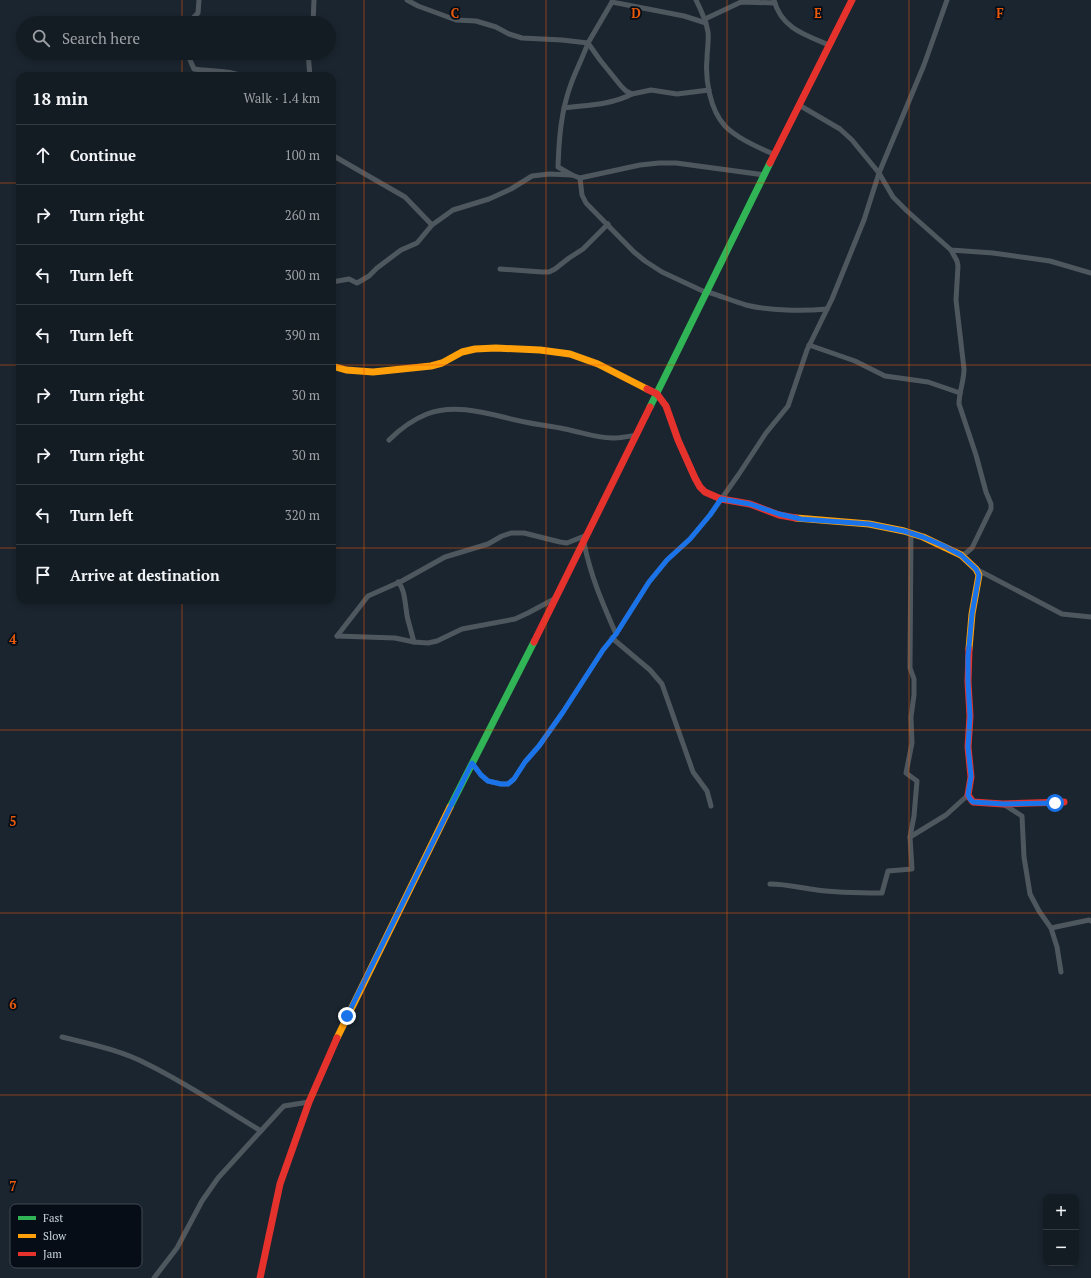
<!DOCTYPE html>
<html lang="en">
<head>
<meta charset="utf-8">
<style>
	body { margin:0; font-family:"PT Serif",serif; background:#1d252b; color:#f1f3f6 }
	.controls { position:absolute; right:12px; bottom:12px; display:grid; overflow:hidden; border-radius:8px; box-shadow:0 2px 6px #0003 }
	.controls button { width:36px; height:36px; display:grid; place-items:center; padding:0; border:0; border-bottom:1px solid #333a41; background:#141c23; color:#f1f3f6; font:20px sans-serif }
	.stop { position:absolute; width:12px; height:12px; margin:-9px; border:3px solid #1a73e8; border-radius:50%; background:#fff }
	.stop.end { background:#1a73e8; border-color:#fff; box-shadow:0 1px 4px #0008 }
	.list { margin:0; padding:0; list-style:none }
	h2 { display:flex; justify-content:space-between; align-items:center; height:52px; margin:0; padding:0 16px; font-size:17px }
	h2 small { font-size:13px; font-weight:400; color:#9da1a6 }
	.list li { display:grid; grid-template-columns:26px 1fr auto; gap:12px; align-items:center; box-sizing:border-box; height:60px; padding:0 16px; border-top:1px solid #333a41 }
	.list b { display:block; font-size:15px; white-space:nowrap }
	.list em { font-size:13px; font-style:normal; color:#9da1a6 }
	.icon { flex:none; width:22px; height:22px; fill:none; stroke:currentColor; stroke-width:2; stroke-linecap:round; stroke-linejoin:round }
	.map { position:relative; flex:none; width:1091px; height:1278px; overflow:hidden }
	.search { position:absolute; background:#141c23; box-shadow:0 2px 6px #0003; left:16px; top:16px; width:320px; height:44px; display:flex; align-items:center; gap:10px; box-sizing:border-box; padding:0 14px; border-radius:22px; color:#9da1a6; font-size:15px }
	.panel { position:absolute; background:#141c23; box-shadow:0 2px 6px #0003; left:16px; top:72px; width:320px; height:532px; border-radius:12px }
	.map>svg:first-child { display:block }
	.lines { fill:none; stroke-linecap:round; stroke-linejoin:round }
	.street { stroke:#4f575e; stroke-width:5 }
	.fast { stroke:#30b455; stroke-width:7 }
	.slow { stroke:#ff9f0a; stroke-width:7 }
	.jam { stroke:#e5322d; stroke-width:7 }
	.route { stroke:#1a73e8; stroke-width:5 }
	.grid { fill:none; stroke:#e8590c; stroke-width:1; stroke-opacity:0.55 }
	.key { fill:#060d16; stroke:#414953; stroke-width:1 }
	.key-label { font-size:11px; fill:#cbd6e2 }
	.grid-label { font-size:13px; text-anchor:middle; font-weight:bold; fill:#e8590c; stroke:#060d16; stroke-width:3.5; stroke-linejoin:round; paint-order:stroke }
</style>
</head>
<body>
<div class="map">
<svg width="1091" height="1278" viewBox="0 0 1091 1278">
	<rect width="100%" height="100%" fill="#1b252f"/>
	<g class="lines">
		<g class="street">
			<polyline points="613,0 612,2 684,16 706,23"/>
			<path d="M696 0C701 10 706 20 708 32 709 41 707 50 707 59 705 79 710 110 725 126 738 139 758 147 775 155"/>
			<path d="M774 0C781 28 805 35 829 45"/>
			<polyline points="612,2 588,43 600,60 621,86 626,91 632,94 651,90 677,94 709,90"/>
			<polyline points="705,19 741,2 775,3"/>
			<polyline points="188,23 198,13 199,0"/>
			<polyline points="313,23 314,0"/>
			<path d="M187 53 194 69C210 72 226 69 242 76"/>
			<polyline points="308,53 310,76"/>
			<polyline points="799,105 840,129 852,140 879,173 924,65 947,0"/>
			<path d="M564 108C587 105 611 105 632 94"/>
			<polyline points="332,155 405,197 432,225"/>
			<polyline points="879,173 893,197 907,211 951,250 993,253 1050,261 1091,273"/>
			<polyline points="572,175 580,178 640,165 659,163 676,163 765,175"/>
			<polyline points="580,178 582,195 586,203 634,252 645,261 662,272 707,293"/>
			<path d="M951 250 957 261 958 266 956 300 964 369C964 381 959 392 959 404L976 455 986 492 991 504V509L972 548 966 553 961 555"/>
			<polyline points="500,269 542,272 549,272 555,269 569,258 583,249 608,224"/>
			<path d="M332 282 349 279 357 283 369 276 377 268 401 250 417 243 432 225 453 210 489 199 511 189 532 176 549 174 572 175 558 167C559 138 561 111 571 84 576 70 583 57 588 43L562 40 522 38 509 34 496 27 476 21 456 20 418 6 407 0"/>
			<path d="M708 292C721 296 733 301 746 305 769 311 804 311 827 309"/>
			<polyline points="809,345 855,361 885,376 928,382 960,393"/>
			<path d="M389 440C400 429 412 420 427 414 459 402 494 416 525 422 538 425 552 426 565 429 581 432 598 439 615 438 622 438 630 436 637 435"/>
			<path d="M584 543C591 577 602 602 616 634"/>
			<polyline points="976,569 1062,614 1091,617"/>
			<path d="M398 582C406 590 405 609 408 620 410 627 412 635 414 642"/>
			<polyline points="337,636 368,596 402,581 445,557 488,544 502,536 511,533 524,533 560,542 567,543 587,535"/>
			<polyline points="337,636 395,638 414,642 428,643 437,641 462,629 515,619 528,613 556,598"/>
			<polyline points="612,638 650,670 662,684 693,772 707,791 711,806"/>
			<polyline points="472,763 481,775 488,781 501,784 508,784 514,779 525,762 539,746 563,712 603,650 616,634 649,582 667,560 690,539 710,515 739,474 766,433 788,406 807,350 832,299 864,220 879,173"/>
			<polyline points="1003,804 1022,816 1024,857 1030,894 1039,911 1051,928 1089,920 1091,921"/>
			<polyline points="910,837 914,816 917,781 906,773 912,743 911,717 914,695 914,679 910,668 911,533"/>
			<path d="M770 884C786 884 801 888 817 890 838 893 860 893 882 893L888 871 912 869 910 837 946 815 968 795"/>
			<polyline points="1051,928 1057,947 1061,972"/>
			<path d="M62 1037C90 1044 120 1050 147 1064 186 1083 223 1108 261 1131"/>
			<polyline points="154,1278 177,1248 202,1201 218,1178 280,1110 284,1106 309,1102"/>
		</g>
		<g class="fast">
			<polyline points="650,407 770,163"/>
			<polyline points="450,807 534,642"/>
		</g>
		<g class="slow">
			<polyline points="332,366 346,370 373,372 431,366 442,363 462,352 475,349 496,348 540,350 570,354 598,364 647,389"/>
			<polyline points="796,518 869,524 904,531 923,537 961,555 976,569 979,575 972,614 969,649"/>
			<polyline points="337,1038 450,807"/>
		</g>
		<g class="jam">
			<polyline points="770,163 852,0"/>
			<polyline points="647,389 657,394 666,406 678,440 695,478 700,487 705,492 721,499 750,504 779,515 796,518"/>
			<polyline points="534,642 650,407"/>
			<polyline points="969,649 968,682 970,716 968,747 971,777 968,795 973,802 1003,804 1064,802"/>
			<polyline points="260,1278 280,1184 309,1102 337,1038"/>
		</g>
	</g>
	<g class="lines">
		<polyline class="route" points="347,1016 472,763 481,775 488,781 501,784 508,784 514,779 525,762 539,746 563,712 603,650 616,634 649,582 667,560 690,539 710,515 721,499 750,504 779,514 801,519 869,524 904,531 923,537 944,546 961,555 976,569 979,575 972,614 968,657 968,682 970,716 968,747 971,776 968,795 970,799 973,802 1004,804 1055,803"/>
	</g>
	<path class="grid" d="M182 0V23M364 0V1278M546 0V1278M727 0V1278M909 0V1278M182 53V76M0 183H20M332 183H1091M0 365H20M332 365H1091M0 548H20M332 548H1091M182 600V1278M0 730H1091M0 913H1091M0 1095H1091"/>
	<rect x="10" y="1204" width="132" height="64" rx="6" class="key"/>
	<rect x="18" y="1216" width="18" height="4" fill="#30b455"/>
	<rect x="18" y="1234" width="18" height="4" fill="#ff9f0a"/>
	<rect x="18" y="1252" width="18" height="4" fill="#e5322d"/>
	<g class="key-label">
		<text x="43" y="1222">Fast</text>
		<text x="43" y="1240">Slow</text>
		<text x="43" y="1258">Jam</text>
	</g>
	<g class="grid-label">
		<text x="455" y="18">C</text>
		<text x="636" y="18">D</text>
		<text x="818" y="18">E</text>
		<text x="1000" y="18">F</text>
		<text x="13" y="644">4</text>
		<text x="13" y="826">5</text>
		<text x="13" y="1009">6</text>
		<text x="13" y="1191">7</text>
	</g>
</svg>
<div class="controls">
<button>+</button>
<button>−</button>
</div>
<div class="stop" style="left:1055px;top:803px"></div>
<div class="stop end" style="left:347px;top:1016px"></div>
<div class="search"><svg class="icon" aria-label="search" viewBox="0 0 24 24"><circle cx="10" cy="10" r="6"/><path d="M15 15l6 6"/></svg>Search here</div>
<section class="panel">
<h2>18 min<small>Walk · 1.4 km</small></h2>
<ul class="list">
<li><svg class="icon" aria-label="ahead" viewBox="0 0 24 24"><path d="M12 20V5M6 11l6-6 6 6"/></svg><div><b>Continue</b></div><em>100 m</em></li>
<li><svg class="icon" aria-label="right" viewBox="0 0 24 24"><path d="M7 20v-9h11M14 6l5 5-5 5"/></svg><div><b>Turn right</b></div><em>260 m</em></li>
<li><svg class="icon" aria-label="left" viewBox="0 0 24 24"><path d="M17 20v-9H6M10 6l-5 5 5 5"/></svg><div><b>Turn left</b></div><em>300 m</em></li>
<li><svg class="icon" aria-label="left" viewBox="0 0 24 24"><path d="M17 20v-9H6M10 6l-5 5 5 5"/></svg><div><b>Turn left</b></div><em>390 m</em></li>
<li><svg class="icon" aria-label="right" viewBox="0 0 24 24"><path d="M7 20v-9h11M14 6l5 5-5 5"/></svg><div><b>Turn right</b></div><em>30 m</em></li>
<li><svg class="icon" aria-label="right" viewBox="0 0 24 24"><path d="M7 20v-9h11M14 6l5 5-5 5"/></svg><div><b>Turn right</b></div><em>30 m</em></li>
<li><svg class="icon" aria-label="left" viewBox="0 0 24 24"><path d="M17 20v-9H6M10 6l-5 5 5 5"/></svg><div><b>Turn left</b></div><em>320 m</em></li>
<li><svg class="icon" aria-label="arrive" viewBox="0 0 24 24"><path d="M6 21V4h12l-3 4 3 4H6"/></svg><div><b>Arrive at destination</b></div></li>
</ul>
</section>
</div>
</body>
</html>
